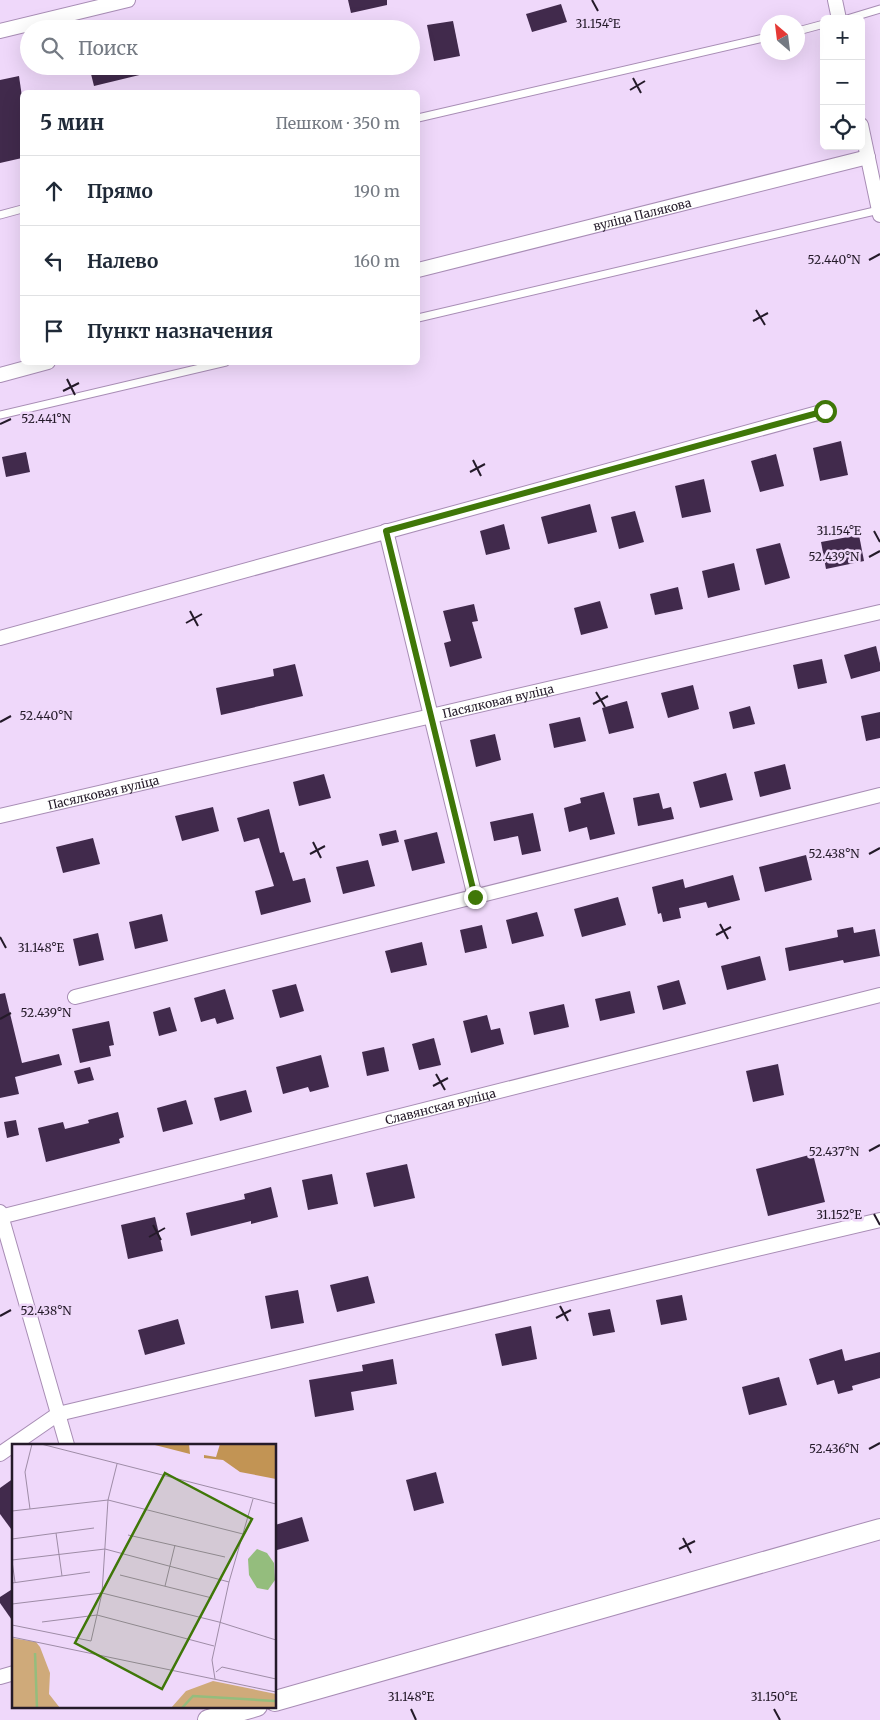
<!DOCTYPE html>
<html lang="ru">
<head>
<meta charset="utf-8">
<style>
	body { margin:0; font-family:Merriweather,serif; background:#f2f2f3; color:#1f2937 }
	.controls { position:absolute; right:15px; top:15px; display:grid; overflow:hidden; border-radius:8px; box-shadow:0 5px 20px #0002 }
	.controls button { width:45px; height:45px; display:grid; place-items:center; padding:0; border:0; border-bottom:1px solid #e0e1e3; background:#fff; color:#1f2937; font:25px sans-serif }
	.compass { position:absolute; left:760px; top:15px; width:45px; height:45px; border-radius:50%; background:#fff; box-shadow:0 5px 20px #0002; rotate:332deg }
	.stop { position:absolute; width:15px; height:15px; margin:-11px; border:4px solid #3f7708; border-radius:50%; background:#fff }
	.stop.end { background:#3f7708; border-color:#fff; box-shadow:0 1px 5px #0008 }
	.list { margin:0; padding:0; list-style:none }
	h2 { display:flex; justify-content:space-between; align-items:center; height:65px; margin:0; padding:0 20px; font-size:21px }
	h2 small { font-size:16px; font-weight:400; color:#747a83 }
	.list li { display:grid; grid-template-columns:32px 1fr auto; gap:15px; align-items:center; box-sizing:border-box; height:70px; padding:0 20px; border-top:1px solid #e0e1e3 }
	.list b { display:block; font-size:19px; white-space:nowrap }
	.list em { font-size:16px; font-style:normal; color:#747a83 }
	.icon { flex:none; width:28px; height:28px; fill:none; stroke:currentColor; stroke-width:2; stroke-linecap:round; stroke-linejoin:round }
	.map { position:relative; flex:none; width:880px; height:1720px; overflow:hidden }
	.search { position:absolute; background:#fff; box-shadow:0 5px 20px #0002; left:20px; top:20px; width:400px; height:55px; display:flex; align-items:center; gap:12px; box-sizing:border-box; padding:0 18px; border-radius:28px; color:#747a83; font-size:19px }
	.panel { position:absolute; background:#fff; box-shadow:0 5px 20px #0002; left:20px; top:90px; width:400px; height:275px; border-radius:8px }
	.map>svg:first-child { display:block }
	.building { fill:#412a4c }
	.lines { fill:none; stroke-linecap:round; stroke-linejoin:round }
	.lane-casing { stroke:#a88db5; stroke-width:9 }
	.street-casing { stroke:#a88db5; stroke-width:16 }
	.secondary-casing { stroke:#a88db5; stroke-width:22 }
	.lane { stroke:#fff; stroke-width:7 }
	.street { stroke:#fff; stroke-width:14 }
	.secondary { stroke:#fff; stroke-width:20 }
	.route { stroke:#3f7708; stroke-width:6 }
	.ticks { fill:none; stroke:#241a29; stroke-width:2 }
	.labels { text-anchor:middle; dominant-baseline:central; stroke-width:5; stroke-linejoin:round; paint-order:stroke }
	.street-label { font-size:12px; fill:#241a29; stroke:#efd8fa }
	.inset-river { fill:none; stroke:#94bd7d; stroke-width:2.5 }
	.inset-road { fill:none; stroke:#9e8ca6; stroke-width:1 }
	.view { fill:#3f7708; fill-opacity:0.15; stroke:#3f7708; stroke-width:2.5 }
	.inset-edge { fill:none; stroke:#241a29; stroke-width:2.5 }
	.ticks-label { font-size:12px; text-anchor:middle; fill:#241a29; stroke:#efd8fa; stroke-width:5; stroke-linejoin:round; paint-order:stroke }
</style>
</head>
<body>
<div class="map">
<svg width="880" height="1720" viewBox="0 0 880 1720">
	<rect width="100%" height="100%" fill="#efd8fa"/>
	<g class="building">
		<polygon points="348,0 387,0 387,5 351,13"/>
		<polygon points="561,4 567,22 532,32 526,14"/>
		<polygon points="453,21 460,56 434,61 427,25"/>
		<polygon points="89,66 156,66 156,71 94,86"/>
		<polygon points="19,76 22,97 22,158 0,163 0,80"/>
		<polygon points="841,441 848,475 820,481 813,448"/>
		<polygon points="26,452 30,472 6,477 2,457"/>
		<polygon points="776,454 784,486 760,492 751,461"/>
		<polygon points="704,479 711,512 682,518 675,486"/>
		<polygon points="590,504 597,532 548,544 541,517"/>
		<polygon points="635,511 644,542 619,549 611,517"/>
		<polygon points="504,524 510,549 486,555 480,531"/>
		<polygon points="859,535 864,561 826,569 821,542"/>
		<polygon points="780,543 790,578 765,585 756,549"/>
		<polygon points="734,563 740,590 708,598 702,571"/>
		<polygon points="678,587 683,609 655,615 650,594"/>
		<polygon points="600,601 608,628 581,635 574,608"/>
		<polygon points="474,604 478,621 472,622 482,658 450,667 444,643 451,641 443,611"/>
		<polygon points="876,646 880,663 880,671 851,679 844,655"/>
		<polygon points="822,659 827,683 798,689 793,665"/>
		<polygon points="295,664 303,696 221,715 216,688 274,676 273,669"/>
		<polygon points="693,685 699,709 668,718 661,693"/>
		<polygon points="627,701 634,728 609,734 602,708"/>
		<polygon points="750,706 755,724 733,729 729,712"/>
		<polygon points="880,712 880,738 866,741 861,716"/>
		<polygon points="580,717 586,741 554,748 549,724"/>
		<polygon points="495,734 501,760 476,767 470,740"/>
		<polygon points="785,764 791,789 760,797 754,772"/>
		<polygon points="726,773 733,800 700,808 693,782"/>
		<polygon points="324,774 331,798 299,806 293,782"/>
		<polygon points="604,792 615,834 590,840 587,827 569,832 564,808 581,803 580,798"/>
		<polygon points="659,793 663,809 671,807 674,819 638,826 633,798"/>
		<polygon points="213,807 219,831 182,841 175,816"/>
		<polygon points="269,809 280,853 284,852 293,881 305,878 311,902 261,915 255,891 274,886 259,838 244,842 237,818"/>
		<polygon points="533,813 541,851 522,855 518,836 494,841 490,822"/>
		<polygon points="396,830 399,842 382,846 379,834"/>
		<polygon points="437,832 445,863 412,871 404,840"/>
		<polygon points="93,838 100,864 63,873 56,847"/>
		<polygon points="806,855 812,880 765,892 759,867"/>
		<polygon points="368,860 375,886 343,894 336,867"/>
		<polygon points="733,875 740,900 708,908 706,902 679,908 681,918 663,922 661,913 658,914 652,887 683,879 685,888"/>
		<polygon points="618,897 626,925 582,937 574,909"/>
		<polygon points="537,912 544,936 512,944 506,920"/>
		<polygon points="162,914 168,941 135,949 129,922"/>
		<polygon points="482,925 487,948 465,953 460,930"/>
		<polygon points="853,927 854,933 875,929 880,956 844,963 843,960 789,971 785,948 838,937 837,930"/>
		<polygon points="98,933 104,960 79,966 73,939"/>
		<polygon points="422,942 427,965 391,973 385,951"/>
		<polygon points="760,956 766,980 727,990 721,966"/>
		<polygon points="679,980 686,1004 663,1010 657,986"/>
		<polygon points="296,984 304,1011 280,1018 272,990"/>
		<polygon points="225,989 234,1019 217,1024 215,1018 201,1022 194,998"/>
		<polygon points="630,991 635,1013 600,1021 595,999"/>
		<polygon points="5,993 22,1063 59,1054 62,1065 15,1077 19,1094 0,1098 0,994"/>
		<polygon points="564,1004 569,1027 534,1035 529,1012"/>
		<polygon points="170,1007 177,1031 159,1036 153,1012"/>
		<polygon points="487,1015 491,1030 500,1028 504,1044 471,1053 463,1021"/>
		<polygon points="109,1021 114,1045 109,1046 111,1056 80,1063 72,1029"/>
		<polygon points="434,1038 441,1065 419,1070 412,1044"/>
		<polygon points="384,1047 389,1071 367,1076 362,1052"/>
		<polygon points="321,1055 329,1087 310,1092 308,1087 283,1094 276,1067"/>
		<polygon points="778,1064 784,1095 753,1102 746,1071"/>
		<polygon points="90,1067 94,1080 78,1084 74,1071"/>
		<polygon points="246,1090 252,1112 220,1121 214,1098"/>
		<polygon points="186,1100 193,1124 163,1132 157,1108"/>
		<polygon points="118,1112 124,1137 119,1139 120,1143 46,1162 38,1128 63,1122 65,1129 89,1123 88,1120"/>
		<polygon points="16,1120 19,1135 7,1138 4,1122"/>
		<polygon points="813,1154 825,1202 768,1216 756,1169"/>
		<polygon points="407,1164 415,1198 374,1207 366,1173"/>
		<polygon points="332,1174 338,1204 308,1210 302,1180"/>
		<polygon points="271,1187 278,1217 251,1224 251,1221 191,1236 186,1213 245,1199 244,1194"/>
		<polygon points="155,1217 163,1251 128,1259 121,1225"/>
		<polygon points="368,1276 375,1303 337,1312 330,1285"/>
		<polygon points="298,1290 304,1323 271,1329 265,1296"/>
		<polygon points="682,1295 687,1320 661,1325 656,1300"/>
		<polygon points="610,1309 615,1332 593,1336 588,1313"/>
		<polygon points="178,1319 185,1344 145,1355 138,1330"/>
		<polygon points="531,1326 537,1359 502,1366 495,1334"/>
		<polygon points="842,1349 845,1361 880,1352 880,1378 852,1386 853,1390 838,1394 834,1380 817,1385 809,1359"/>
		<polygon points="393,1359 397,1384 351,1392 354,1410 315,1417 309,1380 363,1371 362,1365"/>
		<polygon points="779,1377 787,1405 749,1415 742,1387"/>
		<polygon points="436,1472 444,1503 414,1511 406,1480"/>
		<polygon points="14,1478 14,1533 0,1514 0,1488"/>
		<polygon points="302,1517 309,1541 277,1550 275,1543 275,1525"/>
		<polygon points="14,1588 14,1623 0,1603 0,1597"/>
	</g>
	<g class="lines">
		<defs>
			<g id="lane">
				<polyline points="847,19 880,9"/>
				<polyline points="798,31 824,24"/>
				<polyline points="418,118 768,37"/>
				<polyline points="0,215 22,209"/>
				<polyline points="418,318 879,210"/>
				<polyline points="0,415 226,362"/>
			</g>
			<g id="street">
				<polyline points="835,0 839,19"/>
				<polyline points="0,31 128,0"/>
				<polyline points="861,125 880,215"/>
				<path id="s1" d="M418 270 868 157"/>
				<polyline points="0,375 48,362"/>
				<polyline points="386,531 475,897"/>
				<polyline points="0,638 825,411"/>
				<path id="s2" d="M0 816 880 612"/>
				<polyline points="75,997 880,795"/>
				<polyline points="0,1212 67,1445"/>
				<path id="s3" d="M0 1217 880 995"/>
				<polyline points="0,1454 58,1414 880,1220"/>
				<polyline points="0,1677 14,1673"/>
			</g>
			<g id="secondary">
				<polyline points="275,1701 880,1529"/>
				<polyline points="208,1720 257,1706"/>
			</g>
		</defs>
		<use href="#lane" class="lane-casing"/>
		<use href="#street" class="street-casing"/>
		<use href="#secondary" class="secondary-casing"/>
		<use href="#lane" class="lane"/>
		<use href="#street" class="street"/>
		<use href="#secondary" class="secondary"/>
	</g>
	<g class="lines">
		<polyline class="route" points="475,897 386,531 825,411"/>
	</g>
	<path class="ticks" d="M592 0 598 11M633 78 641 93M630 90 645 81M869 260 880 254M756 310 765 325M753 321 768 313M67 379 75 395M63 391 79 383M0 424 11 419M473 460 481 476M470 472 485 464M874 531 880 542M869 557 880 551M190 611 198 626M186 623 202 614M596 692 605 707M593 704 608 696M0 722 11 716M313 842 321 858M310 854 325 846M869 854 880 848M720 924 728 939M716 935 731 927M0 937 6 948M0 1019 11 1013M436 1074 445 1090M433 1086 448 1078M869 1151 880 1145M874 1214 880 1225M153 1225 161 1240M149 1237 165 1228M560 1306 568 1321M0 1316 11 1310M556 1318 571 1310M869 1449 880 1443M683 1538 691 1553M679 1549 695 1541M411 1709 416 1720M774 1709 780 1720"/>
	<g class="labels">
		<g class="street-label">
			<text stroke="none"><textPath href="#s1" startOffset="231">вуліца Палякова</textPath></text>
			<text stroke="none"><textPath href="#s2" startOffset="511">Пасялковая вуліца</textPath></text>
			<text stroke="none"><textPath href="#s2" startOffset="106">Пасялковая вуліца</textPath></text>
			<text stroke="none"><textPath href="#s3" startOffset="454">Славянская вуліца</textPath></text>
		</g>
	</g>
	<g transform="translate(12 1444)">
		<rect width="264" height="264" fill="#efd8fa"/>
		<path d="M0 194 24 198 28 203 38 229 37 250 48 264H0ZM201 237 264 250V264H159L174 247Z" fill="#cfaa7a"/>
		<path d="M139 0H177L178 10ZM208 0H264V35L228 28 211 16 192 14V11L204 13Z" fill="#c29454"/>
		<path d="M245 105 255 109 262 119 263 136 256 146 245 144 237 131 236 115Z" fill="#94bd7d"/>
		<path class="inset-river" d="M23 209 25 264M170 264 181 252 263 257"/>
		<path class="inset-road" d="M29 0 264 60M18 65 13 28 20 0M0 67 96 56 231 90M44 89 50 132M116 91 213 113M0 95 82 84M0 116 93 105 217 138 200 216 203 235M0 117 3 138M108 131 200 154M217 138 241 55M0 139 78 128M153 142 163 101M0 160 90 149 207 178 264 196M30 178 85 171 202 202M0 181 79 197 90 149 96 56 105 20M0 193 264 248M204 228 210 223 264 235"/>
		<path class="view" d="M153 29 240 75 150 245 63 199Z"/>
		<rect width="264" height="264" class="inset-edge"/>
	</g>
	<g class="ticks-label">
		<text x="598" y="28">31.154°E</text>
		<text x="834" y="264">52.440°N</text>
		<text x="46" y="423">52.441°N</text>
		<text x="839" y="535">31.154°E</text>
		<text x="834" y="561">52.439°N</text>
		<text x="46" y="720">52.440°N</text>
		<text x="834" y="858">52.438°N</text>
		<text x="41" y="952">31.148°E</text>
		<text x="46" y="1017">52.439°N</text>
		<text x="834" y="1156">52.437°N</text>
		<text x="839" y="1219">31.152°E</text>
		<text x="46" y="1315">52.438°N</text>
		<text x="834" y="1453">52.436°N</text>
		<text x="411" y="1701">31.148°E</text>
		<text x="774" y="1701">31.150°E</text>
	</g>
</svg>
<div class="controls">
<button>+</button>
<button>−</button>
<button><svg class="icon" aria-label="locate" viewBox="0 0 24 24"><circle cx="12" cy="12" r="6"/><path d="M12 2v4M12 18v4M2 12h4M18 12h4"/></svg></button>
</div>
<svg class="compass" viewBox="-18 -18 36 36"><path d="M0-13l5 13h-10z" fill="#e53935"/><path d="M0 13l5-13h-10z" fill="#747a83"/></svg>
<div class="stop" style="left:825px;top:411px"></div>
<div class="stop end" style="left:475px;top:897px"></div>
<div class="search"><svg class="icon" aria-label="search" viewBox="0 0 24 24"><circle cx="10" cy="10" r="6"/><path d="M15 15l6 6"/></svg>Поиск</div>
<section class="panel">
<h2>5 мин<small>Пешком · 350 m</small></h2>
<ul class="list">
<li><svg class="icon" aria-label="ahead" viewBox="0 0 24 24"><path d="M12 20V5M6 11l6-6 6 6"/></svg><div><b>Прямо</b></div><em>190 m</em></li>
<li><svg class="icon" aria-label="left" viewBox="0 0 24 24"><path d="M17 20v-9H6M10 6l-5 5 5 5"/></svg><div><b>Налево</b></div><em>160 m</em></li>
<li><svg class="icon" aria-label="arrive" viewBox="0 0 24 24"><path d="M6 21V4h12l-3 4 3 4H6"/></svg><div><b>Пункт назначения</b></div></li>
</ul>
</section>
</div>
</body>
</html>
